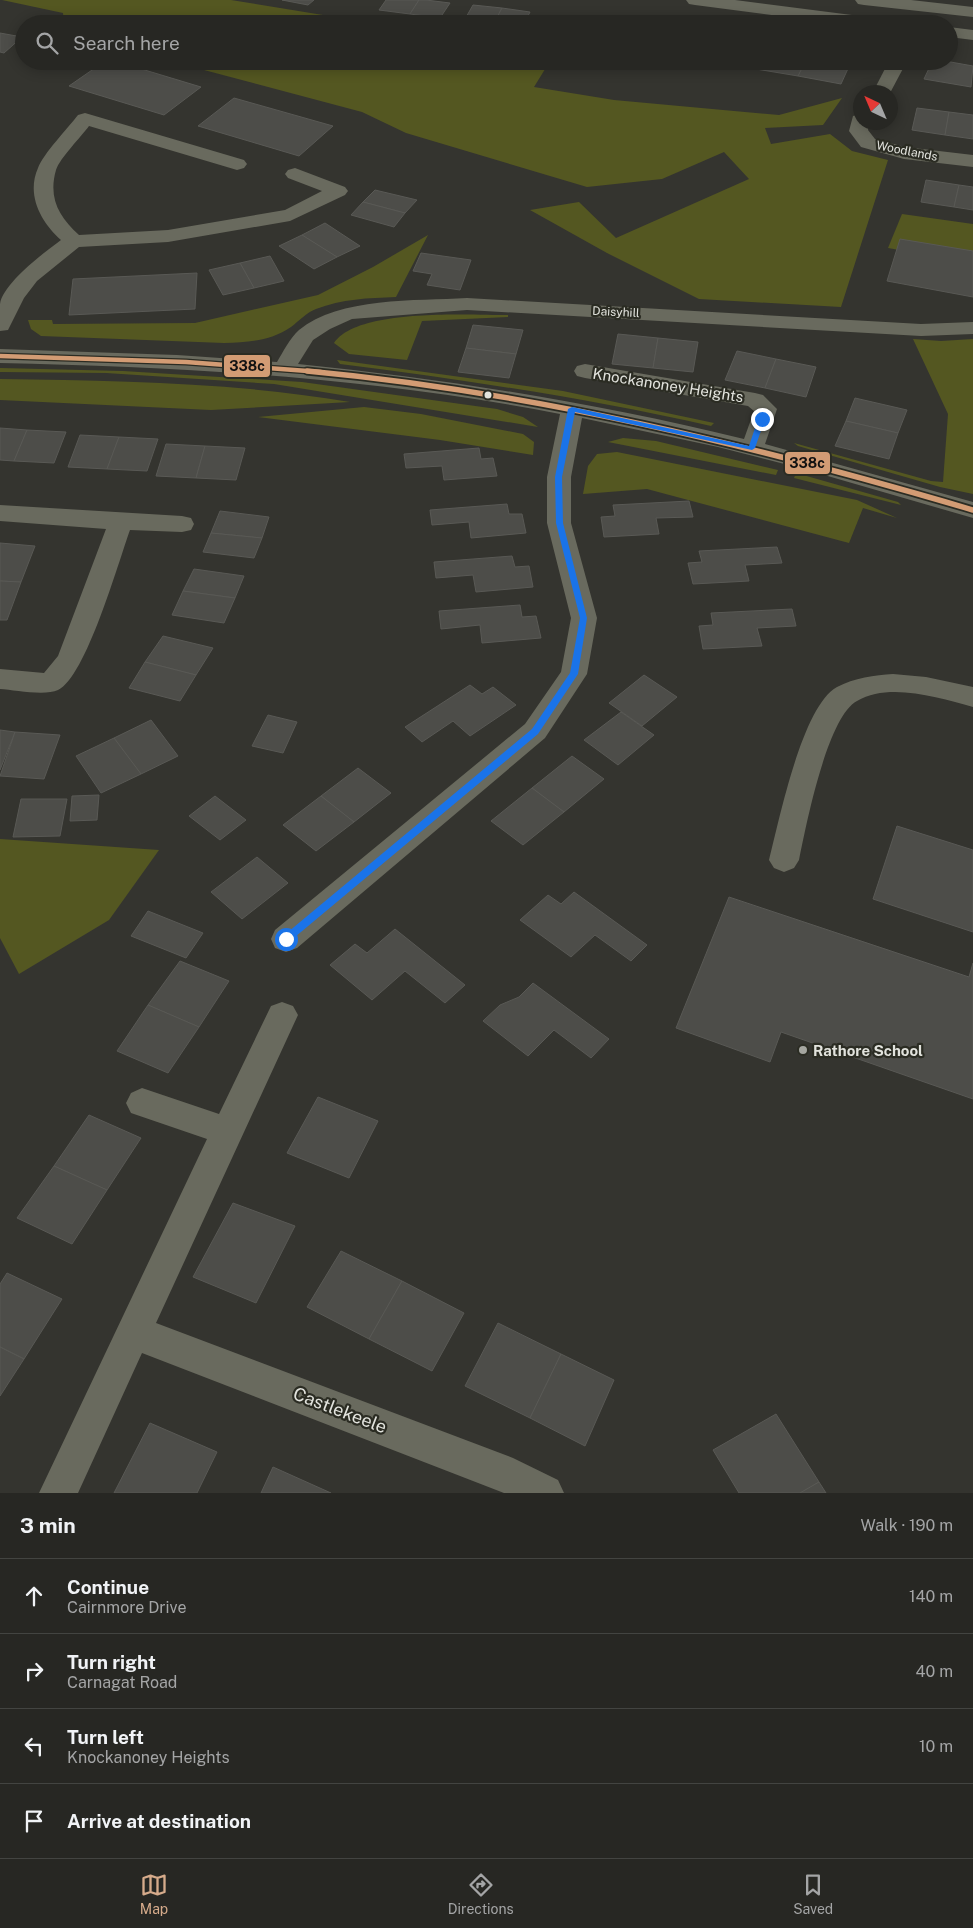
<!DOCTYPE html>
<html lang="en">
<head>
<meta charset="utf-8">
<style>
	body { margin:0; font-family:"Public Sans",sans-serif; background:#333330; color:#f1f3f6 }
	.compass { position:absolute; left:853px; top:85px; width:45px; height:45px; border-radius:50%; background:#272723; box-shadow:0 2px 12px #0003; rotate:316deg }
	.stop { position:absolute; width:15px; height:15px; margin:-11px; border:4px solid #1a73e8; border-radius:50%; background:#fff }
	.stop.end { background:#1a73e8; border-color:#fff; box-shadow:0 1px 5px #0008 }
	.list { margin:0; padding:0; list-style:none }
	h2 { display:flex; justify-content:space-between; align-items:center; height:65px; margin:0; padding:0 20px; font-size:21px }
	h2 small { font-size:16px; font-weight:400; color:#a4a5a6 }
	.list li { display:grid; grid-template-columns:32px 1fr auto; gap:15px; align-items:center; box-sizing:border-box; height:75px; padding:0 20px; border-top:1px solid #434441 }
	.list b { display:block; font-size:19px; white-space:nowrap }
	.list p { margin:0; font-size:16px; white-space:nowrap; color:#a4a5a6 }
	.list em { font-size:16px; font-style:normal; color:#a4a5a6 }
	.icon { flex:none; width:28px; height:28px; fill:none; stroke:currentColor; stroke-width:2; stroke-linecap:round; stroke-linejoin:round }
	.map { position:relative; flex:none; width:973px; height:1493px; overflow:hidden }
	.search { position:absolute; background:#272723; box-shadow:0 2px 12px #0003; left:15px; right:15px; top:15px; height:55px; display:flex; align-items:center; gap:12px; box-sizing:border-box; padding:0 18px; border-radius:28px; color:#a4a5a6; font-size:19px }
	.sheet { height:365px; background:#272723 }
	nav { display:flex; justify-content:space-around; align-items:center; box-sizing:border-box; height:70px; border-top:1px solid #434441; background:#272723; font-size:14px; color:#a4a5a6 }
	nav a { display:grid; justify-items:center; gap:2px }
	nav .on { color:#d6ab8b }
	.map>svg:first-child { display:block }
	.green { fill:#545721 }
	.building { fill:#4d4d49; stroke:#595955 }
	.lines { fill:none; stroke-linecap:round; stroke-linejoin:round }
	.minor { fill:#696a5e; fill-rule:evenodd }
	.bus-1-far1-casing { stroke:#2b2c23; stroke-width:7 }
	.bus-1-casing { stroke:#2b2c23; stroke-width:9 }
	.bus-1-far1 { stroke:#d39c74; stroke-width:4.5 }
	.bus-1 { stroke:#d39c74; stroke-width:5.5 }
	.route { fill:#1a73e8 }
	.bus-dot { fill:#e2e3dd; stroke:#2b2c23; stroke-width:2 }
	.poi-dot { fill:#a5a6a0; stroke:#2b2c23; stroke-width:2 }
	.labels { text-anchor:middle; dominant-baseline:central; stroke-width:4.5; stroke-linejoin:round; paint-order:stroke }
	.far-street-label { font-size:12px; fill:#e2e3dd; stroke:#2b2c23 }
	.street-label { font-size:15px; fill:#e2e3dd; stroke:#2b2c23 }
	.poi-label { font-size:15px; font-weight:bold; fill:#e2e3dd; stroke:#2b2c23; text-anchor:start }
	.near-street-label { font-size:18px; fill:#e2e3dd; stroke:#2b2c23 }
	.line-badge { stroke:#2b2c23; stroke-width:2 }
	.pale-badge-label { font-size:14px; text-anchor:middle; font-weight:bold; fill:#111 }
</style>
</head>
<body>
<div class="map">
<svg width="973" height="1493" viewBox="0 0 973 1493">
	<rect width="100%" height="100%" fill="#34342f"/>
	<g class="green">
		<polygon points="2,0 231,0 378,24 64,24 63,13"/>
		<polygon points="170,61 550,61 534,87 614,100 779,115 842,98 823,125 765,128 771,144 830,134 852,151 888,160 841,307 699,299 607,253 530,210 579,202 616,238 749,179 724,152 662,179 587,187 406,133 362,112"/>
		<polygon points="902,214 973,224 973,263 888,248"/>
		<path d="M428 235 396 297C368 298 342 299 316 309 307 312 299 321 291 327 271 341 248 342 224 343L41 336 31 329 28 320H52L53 324 195 323 318 295 373 267Z"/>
		<path d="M508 315V317L422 321 407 360 349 354 334 343C357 308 468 315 508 315Z"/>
		<polygon points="913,339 941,341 973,339 973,494 940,487 798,446 794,443 931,481 943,482 948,414"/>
		<path d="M337 360 563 391 714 423 711 426C587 398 466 380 340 364Z"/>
		<polygon points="0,368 123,371 302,382 497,409 523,417 538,427 274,384 106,373 0,372"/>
		<path d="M0 379C117 381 234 382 350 402L211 410 0 400Z"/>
		<polygon points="364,407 421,414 523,434 534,442 533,455 440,440 258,417"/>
		<polygon points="623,438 656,441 778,470 776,475 608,442"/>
		<polygon points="617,452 857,500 897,518 863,508 849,543 647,489 583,494 588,466 597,454"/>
		<polygon points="796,473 898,502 901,505 794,478"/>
		<polygon points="0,839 159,850 109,920 19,974 0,938"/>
	</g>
	<g class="building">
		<polygon points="282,0 314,0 308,5"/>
		<polygon points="386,0 419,0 410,14 379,10"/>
		<polygon points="419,0 426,0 450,3 440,18 410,14"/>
		<polygon points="473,5 502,8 494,23 465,19"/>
		<polygon points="502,8 530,12 524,24 494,23"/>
		<polygon points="0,33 22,37 4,53 0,52"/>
		<polygon points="105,61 115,61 201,87 164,115 69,86"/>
		<polygon points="713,61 754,61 752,67"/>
		<polygon points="760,61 806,61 798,76 756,69"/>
		<polygon points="806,61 848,61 851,62 841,84 798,76"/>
		<polygon points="945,61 973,66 971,87 924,79 932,62 944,64"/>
		<polygon points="234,98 333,126 299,156 198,126"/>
		<polygon points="917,108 949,112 945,135 912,130"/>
		<polygon points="949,112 973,115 973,139 945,135"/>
		<polygon points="926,180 959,185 954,207 921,202"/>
		<polygon points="959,185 973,187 973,210 954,207"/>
		<polygon points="375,190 417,200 405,213 363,202"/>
		<polygon points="363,202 405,213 394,227 351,215"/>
		<polygon points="325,223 360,246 337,257 302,235"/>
		<polygon points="302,235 337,257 314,269 279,246"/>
		<polygon points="900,239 973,251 973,297 887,281"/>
		<polygon points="421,253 471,260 460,290 427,285 432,274 413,271"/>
		<polygon points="270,256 284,281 254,288 240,263"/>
		<polygon points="240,263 254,288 223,295 209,270"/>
		<polygon points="197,273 195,309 69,315 73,279"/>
		<polygon points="473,325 523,330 516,354 466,348"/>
		<polygon points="618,334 658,338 653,368 612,364"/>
		<polygon points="658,338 698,342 693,372 653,368"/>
		<polygon points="466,348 516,354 509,378 458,372"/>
		<polygon points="737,351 776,359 765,388 725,380"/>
		<polygon points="776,359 816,367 806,397 765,388"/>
		<polygon points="855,398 907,410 898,433 846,421"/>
		<polygon points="846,421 898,433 889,459 835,446"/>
		<polygon points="0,428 27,430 14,461 0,460"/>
		<polygon points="27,430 66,432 54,463 14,461"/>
		<polygon points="80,435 119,437 107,469 68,467"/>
		<polygon points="119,437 158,439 147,471 107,469"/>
		<polygon points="166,444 205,446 196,478 156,476"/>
		<polygon points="205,446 245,448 236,480 196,478"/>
		<polygon points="479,448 481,459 493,458 497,476 444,480 442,466 406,468 404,454"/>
		<polygon points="689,501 693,517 656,518 659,534 604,537 601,517 615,516 613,505"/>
		<polygon points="507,504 509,514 522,514 526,533 471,538 469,522 432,525 430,510"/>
		<polygon points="220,511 269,517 262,538 211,533"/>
		<polygon points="211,533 262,538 254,558 203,552"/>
		<polygon points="0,543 35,546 21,582 0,581"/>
		<polygon points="777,547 782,563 745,565 749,581 693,584 688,563 702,562 699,551"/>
		<polygon points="512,556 515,567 529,566 533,587 476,592 473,575 436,578 434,562"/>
		<polygon points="194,569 244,576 235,598 183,591"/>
		<polygon points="0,581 21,582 7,620 0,620"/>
		<polygon points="183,591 235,598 224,623 172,615"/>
		<polygon points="520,605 522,617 536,616 541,638 482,643 480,625 441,629 439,611"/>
		<polygon points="792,609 796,626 757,628 762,646 703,649 699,626 713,625 711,613"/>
		<polygon points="163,636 213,648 196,675 145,662"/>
		<polygon points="145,662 196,675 180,701 129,688"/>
		<polygon points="644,675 677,697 642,726 609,703"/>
		<polygon points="470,685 482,694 493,687 516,705 470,736 453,721 422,742 405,727"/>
		<polygon points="621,712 654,735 618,765 584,740"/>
		<polygon points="268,715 297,722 283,753 252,746"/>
		<polygon points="151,720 178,756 141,774 114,738"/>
		<polygon points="0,730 15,732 0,770"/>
		<polygon points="15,732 60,735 44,779 0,776"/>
		<polygon points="114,738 141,774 101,793 76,756"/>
		<polygon points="572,756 604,779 564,812 532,788"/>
		<polygon points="358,768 391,793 354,822 321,796"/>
		<polygon points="532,788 564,812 523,845 491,821"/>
		<polygon points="99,795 97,820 70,821 72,796"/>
		<polygon points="215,796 246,820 220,840 189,816"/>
		<polygon points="321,796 354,822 316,851 283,825"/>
		<polygon points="21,799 67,799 60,836 13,837"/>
		<polygon points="897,826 973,850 973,932 873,899"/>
		<polygon points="257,857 288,883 242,919 211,892"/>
		<polygon points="574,892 647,945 631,961 595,935 571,957 520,920 548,895 561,904"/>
		<polygon points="729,897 969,977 973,963 973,1099 781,1032 770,1062 676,1028"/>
		<polygon points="148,911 203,933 186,958 131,936"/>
		<polygon points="395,929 465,985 445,1003 405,971 372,1000 330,965 355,944 367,953"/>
		<polygon points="180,961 229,981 199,1027 148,1005"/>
		<polygon points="533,983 609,1039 591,1058 554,1030 528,1056 483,1021 500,1005 519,997"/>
		<polygon points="148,1005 199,1027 168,1073 117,1051"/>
		<polygon points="318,1097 378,1121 349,1178 287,1153"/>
		<polygon points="89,1115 141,1138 107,1190 54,1166"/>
		<polygon points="54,1166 107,1190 72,1244 17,1218"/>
		<polygon points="233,1203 295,1226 256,1303 193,1277"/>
		<polygon points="341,1251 402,1281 369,1339 307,1307"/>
		<polygon points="7,1273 62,1299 24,1359 0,1347 0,1284"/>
		<polygon points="402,1281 464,1313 432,1371 369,1339"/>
		<polygon points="498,1323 561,1354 530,1418 465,1386"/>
		<polygon points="0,1347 24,1359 0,1396"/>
		<polygon points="561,1354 614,1380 585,1446 530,1418"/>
		<polygon points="776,1414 819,1482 800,1493 739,1493 713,1450"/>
		<polygon points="150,1423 217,1452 197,1493 114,1493"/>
		<polygon points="273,1467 331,1493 261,1493"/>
		<polygon points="819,1482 826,1493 800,1493"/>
	</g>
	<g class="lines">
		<g class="minor">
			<polygon points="686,0 735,0 883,19 889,20 892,24 840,24 695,5 689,4"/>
			<polygon points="855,0 911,0 973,7 973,17 864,5 858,4"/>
			<polygon points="949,27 973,30 973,40 949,37"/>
			<polygon points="889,61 907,61 890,93 873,92"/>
			<path d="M85 113 244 160 247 164 244 168 237 170 89 126C81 137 60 158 56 170 48 198 59 217 79 235L168 230 285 210 322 191 288 178 285 174 288 170 295 168 345 187 348 191 345 195 290 221 168 242 79 247 37 281 24 298 8 330 0 331C0 323 0 313 0 304 3 283 45 252 61 240 41 222 26 195 38 168 43 154 68 128 78 115Z"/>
			<polygon points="860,114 860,122 869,122 868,130 875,139 905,147 973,155 973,167 904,159 861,147 849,131 853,116"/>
			<path d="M467 298 921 324 973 322V334L921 336 467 310 352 319 330 329 313 340 298 364C448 379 597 403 744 439L754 411 748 406 585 378 577 376 574 371 577 366 585 364 755 393 763 395 777 409 765 444 973 502V518L800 468 718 447 582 418 571 477V523L597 618 587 674 545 738 297 948 286 952 275 948 271 939 275 930 525 724 561 672 571 618 547 523V477L560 414C375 378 188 367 0 363V349L177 355 277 362C283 352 290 338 299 330 339 297 416 301 467 298Z"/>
			<path d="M0 505 182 516 191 518 194 524 191 530 182 532 130 530C118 563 86 677 58 690 45 696 14 690 0 689V669L44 673 58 656 106 529 0 521Z"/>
			<path d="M893 674 926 677 973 687V707C939 698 890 682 857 701 827 717 806 826 799 860L794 868 784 872 774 868 769 860C779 821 802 706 837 687 854 678 875 675 893 674Z"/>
			<polygon points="282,1002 293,1006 298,1015 156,1323 513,1458 558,1480 564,1493 504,1493 142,1353 78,1493 39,1493 207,1139 131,1113 126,1103 131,1093 142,1088 219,1114 271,1006"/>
		</g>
		<defs>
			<polyline id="bus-1-far1" points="0,356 186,362 321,372"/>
			<path id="bus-1" d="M307 371C533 392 756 446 973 510"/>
		</defs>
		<use href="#bus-1-far1" class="bus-1-far1-casing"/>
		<use href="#bus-1" class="bus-1-casing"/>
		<use href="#bus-1-far1" class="bus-1-far1"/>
		<use href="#bus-1" class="bus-1"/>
	</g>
	<polygon class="route" points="572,407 749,446 758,419 762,417 765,419 755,448 752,450 575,412 562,477 563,523 587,618 578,674 538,734 289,942 282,942 282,937 532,729 570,673 580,618 556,523 555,477 568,409"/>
	<circle class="bus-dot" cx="488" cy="395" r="4.5"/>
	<circle class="poi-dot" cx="803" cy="1050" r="5"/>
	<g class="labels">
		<g class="far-street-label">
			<text transform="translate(907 151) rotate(11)">Woodlands</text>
			<text transform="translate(616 312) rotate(3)">Daisyhill</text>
		</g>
		<g class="street-label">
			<text transform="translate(668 385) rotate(9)">Knockanoney Heights</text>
		</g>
		<g class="poi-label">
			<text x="813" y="1050">Rathore School</text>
		</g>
		<g class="near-street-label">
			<text transform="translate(340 1410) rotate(21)">Castlekeele</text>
		</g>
	</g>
	<g class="line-badge">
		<rect x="223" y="354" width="48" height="24" rx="5" fill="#d39c74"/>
		<rect x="784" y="451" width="47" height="24" rx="5" fill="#d39c74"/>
	</g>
	<g class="pale-badge-label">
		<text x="247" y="371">338c</text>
		<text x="807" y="468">338c</text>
	</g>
</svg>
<svg class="compass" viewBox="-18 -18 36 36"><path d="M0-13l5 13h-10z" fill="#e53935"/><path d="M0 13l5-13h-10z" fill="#a4a5a6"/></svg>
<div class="stop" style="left:286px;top:939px"></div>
<div class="stop end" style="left:762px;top:419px"></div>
<div class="search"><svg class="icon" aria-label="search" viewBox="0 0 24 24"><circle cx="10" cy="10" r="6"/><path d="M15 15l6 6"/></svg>Search here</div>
</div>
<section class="sheet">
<h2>3 min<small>Walk · 190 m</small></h2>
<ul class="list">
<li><svg class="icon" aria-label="ahead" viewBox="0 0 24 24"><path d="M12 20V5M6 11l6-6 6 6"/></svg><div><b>Continue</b><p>Cairnmore Drive</p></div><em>140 m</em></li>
<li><svg class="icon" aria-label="right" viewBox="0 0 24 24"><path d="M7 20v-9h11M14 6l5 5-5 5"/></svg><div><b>Turn right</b><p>Carnagat Road</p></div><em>40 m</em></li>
<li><svg class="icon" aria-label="left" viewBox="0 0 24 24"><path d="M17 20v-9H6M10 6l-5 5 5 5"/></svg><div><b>Turn left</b><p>Knockanoney Heights</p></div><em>10 m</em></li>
<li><svg class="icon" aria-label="arrive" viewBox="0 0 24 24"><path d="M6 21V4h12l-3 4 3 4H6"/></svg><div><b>Arrive at destination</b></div></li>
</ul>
</section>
<nav>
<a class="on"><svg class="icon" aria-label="map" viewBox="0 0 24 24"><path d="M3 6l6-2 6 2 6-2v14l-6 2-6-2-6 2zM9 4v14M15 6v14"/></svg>Map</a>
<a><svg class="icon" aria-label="directions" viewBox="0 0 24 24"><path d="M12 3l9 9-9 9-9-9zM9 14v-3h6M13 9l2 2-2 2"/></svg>Directions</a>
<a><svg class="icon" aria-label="saved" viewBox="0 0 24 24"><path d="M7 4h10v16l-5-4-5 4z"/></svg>Saved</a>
</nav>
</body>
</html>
